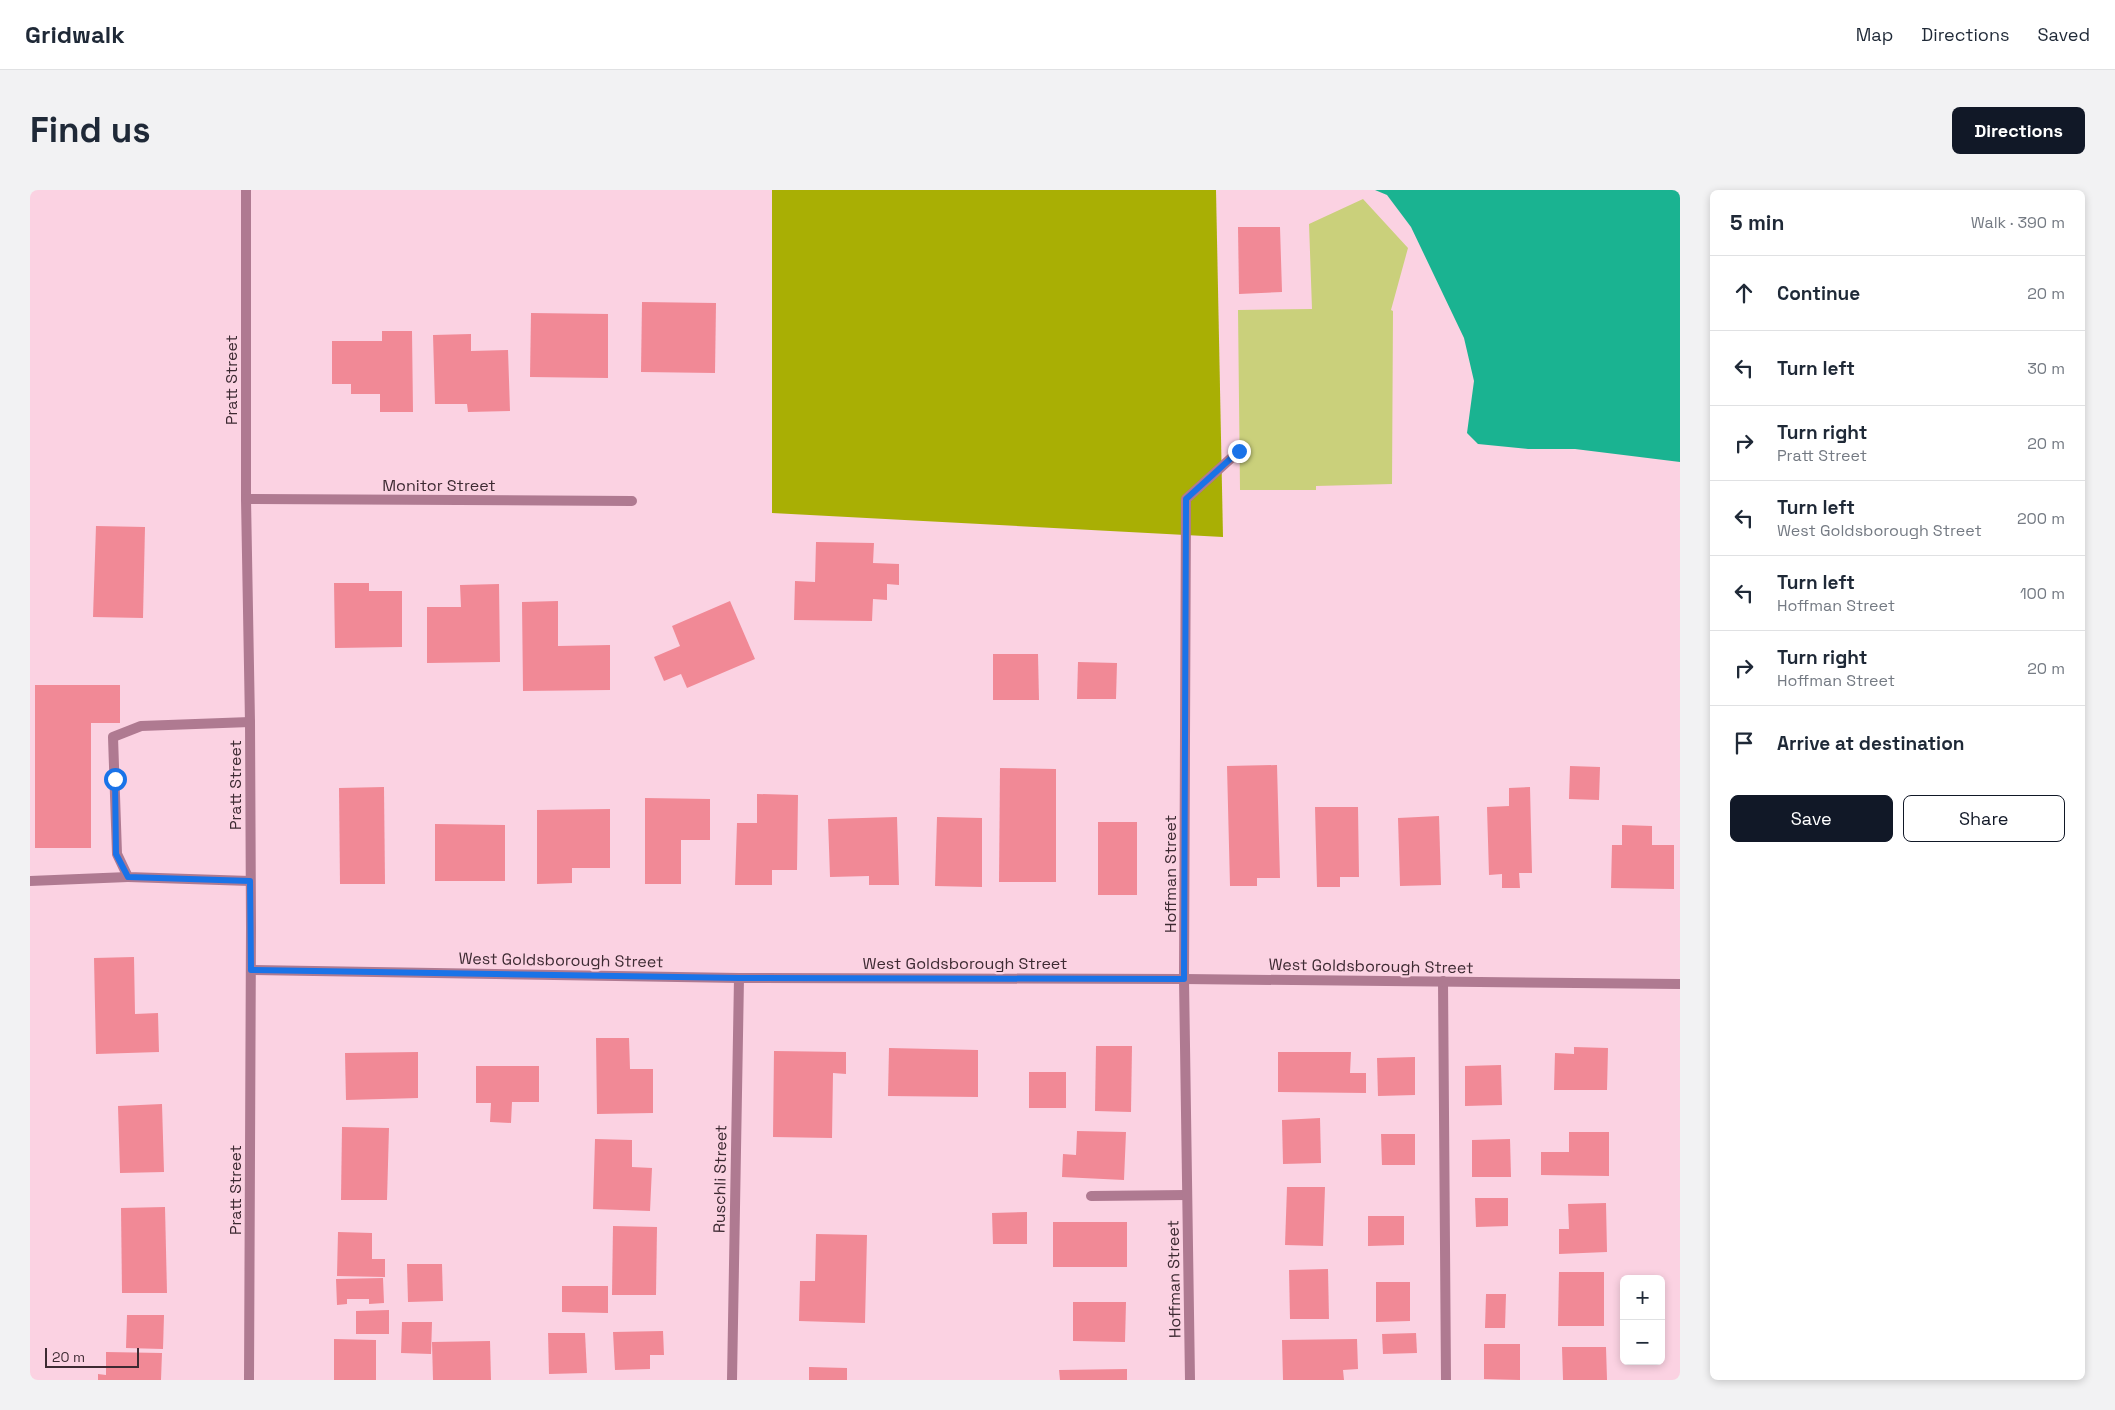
<!DOCTYPE html>
<html lang="en">
<head>
<meta charset="utf-8">
<style>
	body { margin:0; font-family:"Space Grotesk",sans-serif; background:#f2f2f3; color:#1f2937 }
	.controls { position:absolute; right:15px; bottom:15px; display:grid; overflow:hidden; border-radius:8px; box-shadow:0 2px 8px #0003 }
	.controls button { width:45px; height:45px; display:grid; place-items:center; padding:0; border:0; border-bottom:1px solid #e0e1e3; background:#fff; color:#1f2937; font:25px sans-serif }
	.scale { position:absolute; left:15px; bottom:12px; width:94px; box-sizing:border-box; padding-left:5px; border:2px solid #3d2a32; border-top:0; font-size:14px; line-height:18px; white-space:nowrap; color:#3d2a32; -webkit-text-stroke:4px #fbd2e2; paint-order:stroke }
	.stop { position:absolute; width:15px; height:15px; margin:-11px; border:4px solid #1a73e8; border-radius:50%; background:#fff }
	.stop.end { background:#1a73e8; border-color:#fff; box-shadow:0 1px 5px #0008 }
	.list { margin:0; padding:0; list-style:none }
	h2 { display:flex; justify-content:space-between; align-items:center; height:65px; margin:0; padding:0 20px; font-size:21px }
	h2 small { font-size:16px; font-weight:400; color:#747a83 }
	.list li { display:grid; grid-template-columns:32px 1fr auto; gap:15px; align-items:center; box-sizing:border-box; height:75px; padding:0 20px; border-top:1px solid #e0e1e3 }
	.list b { display:block; font-size:19px; white-space:nowrap }
	.list p { margin:0; font-size:16px; white-space:nowrap; color:#747a83 }
	.list em { font-size:16px; font-style:normal; color:#747a83 }
	.actions { display:flex; gap:10px; padding:15px 20px }
	.actions a { flex:1; padding:11px 0; border:1px solid #111827; border-radius:8px; text-align:center; font-size:18px; color:#111827 }
	.actions .main { background:#111827; color:#fff }
	.icon { flex:none; width:28px; height:28px; fill:none; stroke:currentColor; stroke-width:2; stroke-linecap:round; stroke-linejoin:round }
	.map { position:relative; flex:none; width:1650px; height:1190px; overflow:hidden; border-radius:8px }
	header { display:flex; align-items:center; gap:30px; box-sizing:border-box; height:70px; padding:0 25px; background:#fff; border-bottom:1px solid #e0e1e3 }
	header strong { font-size:24px }
	nav { display:flex; gap:28px; margin-inline-start:auto; font-size:18px }
	.intro { display:flex; align-items:center; justify-content:space-between; box-sizing:border-box; height:120px; padding:0 30px }
	h1 { margin:0; font-size:35px }
	.button { padding:12px 22px; border-radius:8px; background:#111827; color:#fff; font-size:18px; font-weight:700 }
	main { display:flex; gap:30px; padding:0 30px }
	aside { flex:1; background:#fff; border-radius:8px; box-shadow:0 2px 8px #0003 }
	.map>svg:first-child { display:block }
	.green { fill:#cad07b }
	.forest { fill:#a9af04 }
	.water { fill:#1ab391 }
	.building { fill:#f18996 }
	.lines { fill:none; stroke-linecap:round; stroke-linejoin:round }
	.service { stroke:#af7a91; stroke-width:10 }
	.minor { stroke:#af7a91; stroke-width:10 }
	.route { stroke:#1a73e8; stroke-width:6 }
	.labels { text-anchor:middle; dominant-baseline:central; stroke-width:4.5; stroke-linejoin:round; paint-order:stroke }
	.street-label { font-size:16px; fill:#3d2a32; stroke:#fbd2e2 }
</style>
</head>
<body>
<header>
<strong>Gridwalk</strong>
<nav><a>Map</a><a>Directions</a><a>Saved</a></nav>
</header>
<div class="intro"><h1>Find us</h1><a class="button">Directions</a></div>
<main>
<div class="map">
<svg width="1650" height="1190" viewBox="0 0 1650 1190">
	<rect width="100%" height="100%" fill="#fbd2e2"/>
	<polygon class="green" points="1333,9 1378,58 1361,120 1363,121 1362,294 1286,296 1286,300 1210,300 1208,120 1282,119 1279,34"/>
	<polygon class="forest" points="742,0 1186,0 1193,347 742,323"/>
	<polygon class="water" points="1345,0 1650,0 1650,272 1545,259 1498,259 1448,254 1437,243 1444,191 1434,148 1381,37 1357,5"/>
	<g class="building">
		<polygon points="1208,37 1250,37 1252,102 1209,104"/>
		<polygon points="612,112 686,113 685,183 611,182"/>
		<polygon points="501,123 578,124 578,188 500,187"/>
		<polygon points="352,141 382,141 383,222 350,222 350,204 321,204 321,194 302,194 302,151 352,151"/>
		<polygon points="441,144 441,161 478,160 480,221 438,222 437,214 405,214 403,145"/>
		<polygon points="66,336 115,337 113,428 63,427"/>
		<polygon points="786,352 844,353 843,373 869,374 869,395 857,394 857,410 843,409 842,431 764,430 765,391 785,392"/>
		<polygon points="304,393 339,393 339,401 372,401 372,457 305,458"/>
		<polygon points="469,394 470,472 397,473 397,417 431,417 430,395"/>
		<polygon points="528,411 528,456 580,455 580,500 493,501 492,412"/>
		<polygon points="700,411 725,469 657,498 651,484 634,491 624,467 650,456 642,436"/>
		<polygon points="963,464 1008,464 1009,510 963,510"/>
		<polygon points="1048,472 1087,473 1086,509 1047,509"/>
		<polygon points="5,495 90,495 90,533 61,533 61,658 5,658"/>
		<polygon points="1247,575 1250,688 1227,688 1227,696 1200,696 1197,576"/>
		<polygon points="1540,576 1570,577 1569,610 1539,609"/>
		<polygon points="970,578 1026,579 1026,692 969,692"/>
		<polygon points="354,597 355,694 310,694 309,598"/>
		<polygon points="1500,597 1502,683 1489,683 1490,698 1472,698 1472,684 1459,685 1457,617 1479,616 1479,598"/>
		<polygon points="727,604 768,605 767,680 742,680 742,695 705,695 707,633 727,633"/>
		<polygon points="615,608 680,609 680,650 651,650 651,694 615,694"/>
		<polygon points="1285,617 1328,617 1329,687 1310,687 1310,697 1287,697"/>
		<polygon points="580,619 580,678 542,678 542,693 507,694 507,620"/>
		<polygon points="1409,626 1411,695 1370,696 1368,628"/>
		<polygon points="867,627 869,695 839,695 839,686 800,687 798,629"/>
		<polygon points="907,627 952,628 952,697 905,696"/>
		<rect x="1068" y="632" width="39" height="73"/>
		<polygon points="405,634 475,635 475,691 405,691"/>
		<polygon points="1592,635 1622,636 1622,655 1644,655 1644,699 1581,698 1582,655 1592,655"/>
		<polygon points="104,767 105,824 128,823 129,862 66,864 64,768"/>
		<polygon points="566,848 599,848 600,879 623,879 623,923 567,924"/>
		<polygon points="1066,856 1102,856 1101,922 1065,921"/>
		<polygon points="1544,857 1578,858 1577,900 1524,900 1525,863 1544,864"/>
		<polygon points="859,858 948,860 948,907 858,906"/>
		<polygon points="744,861 816,862 816,884 803,883 802,948 743,947"/>
		<polygon points="388,862 388,908 316,910 315,863"/>
		<polygon points="1248,862 1321,862 1320,883 1336,883 1336,903 1248,902"/>
		<polygon points="1385,867 1385,905 1348,906 1347,868"/>
		<polygon points="1471,875 1472,915 1435,916 1435,876"/>
		<polygon points="446,876 509,876 509,912 482,912 481,933 460,932 461,913 446,913"/>
		<rect x="999" y="882" width="37" height="36"/>
		<polygon points="132,914 134,982 90,983 88,916"/>
		<polygon points="1290,928 1291,973 1253,974 1252,930"/>
		<polygon points="312,937 359,938 357,1010 311,1010"/>
		<polygon points="1047,941 1096,942 1094,990 1032,987 1033,964 1046,965"/>
		<polygon points="1539,942 1579,942 1579,986 1511,985 1511,962 1539,962"/>
		<polygon points="1351,944 1385,944 1385,975 1352,975"/>
		<polygon points="565,949 602,950 602,977 622,978 620,1021 563,1019"/>
		<polygon points="1480,949 1481,987 1442,987 1442,950"/>
		<polygon points="1257,997 1295,997 1293,1056 1255,1055"/>
		<polygon points="1445,1008 1478,1008 1478,1036 1446,1037"/>
		<polygon points="1576,1013 1577,1062 1529,1064 1529,1039 1539,1039 1538,1014"/>
		<polygon points="135,1017 137,1103 92,1103 91,1018"/>
		<polygon points="997,1022 997,1054 963,1054 962,1023"/>
		<polygon points="1338,1026 1374,1026 1374,1055 1338,1056"/>
		<rect x="1023" y="1032" width="74" height="45"/>
		<polygon points="583,1036 627,1037 626,1105 582,1105"/>
		<polygon points="308,1042 342,1043 342,1069 355,1069 355,1087 307,1086"/>
		<polygon points="786,1044 837,1045 835,1133 769,1131 770,1091 785,1091"/>
		<polygon points="377,1074 412,1074 413,1111 378,1112"/>
		<polygon points="1298,1079 1299,1129 1260,1129 1259,1080"/>
		<polygon points="1529,1082 1574,1082 1574,1136 1528,1136"/>
		<polygon points="353,1088 354,1113 339,1114 339,1109 317,1109 317,1114 307,1115 306,1089"/>
		<polygon points="1346,1092 1380,1092 1380,1131 1346,1132"/>
		<polygon points="532,1096 578,1096 578,1123 532,1122"/>
		<polygon points="1456,1104 1476,1104 1475,1138 1455,1138"/>
		<polygon points="1043,1112 1096,1112 1095,1152 1043,1151"/>
		<polygon points="359,1120 359,1144 326,1144 326,1121"/>
		<polygon points="97,1125 134,1125 133,1159 96,1158"/>
		<polygon points="372,1132 402,1132 401,1164 371,1163"/>
		<polygon points="633,1141 634,1165 620,1165 620,1179 585,1180 583,1142"/>
		<polygon points="518,1143 555,1143 557,1183 519,1184"/>
		<polygon points="1386,1143 1387,1163 1353,1164 1352,1144"/>
		<polygon points="304,1149 346,1150 346,1190 304,1190"/>
		<polygon points="1327,1149 1328,1179 1313,1180 1314,1190 1253,1190 1252,1150"/>
		<polygon points="460,1151 461,1190 403,1190 402,1152"/>
		<polygon points="1454,1154 1490,1154 1490,1190 1454,1189"/>
		<polygon points="1532,1157 1576,1157 1577,1190 1533,1190"/>
		<polygon points="76,1162 132,1163 131,1190 68,1190 68,1184 76,1185"/>
		<polygon points="779,1177 817,1178 817,1190 779,1190"/>
		<polygon points="1097,1179 1097,1190 1030,1190 1029,1180"/>
	</g>
	<g class="lines">
		<g class="service">
			<polyline points="220,532 111,536 83,547 87,664 98,687 220,691"/>
			<polyline points="0,691 98,687"/>
			<polyline points="1413,791 1416,1190"/>
			<polyline points="1061,1006 1157,1005"/>
		</g>
		<g class="minor">
			<polyline points="216,0 216,309 220,532 221,737 219,1190"/>
			<polyline points="216,309 602,311"/>
			<polyline points="221,780 709,788 1154,789 1650,794"/>
			<polyline points="702,1190 709,788"/>
			<polyline points="1160,1190 1154,789 1156,309 1209,261"/>
		</g>
	</g>
	<g class="lines">
		<polyline class="route" points="85,589 86,664 98,687 220,691 221,780 709,788 1154,789 1156,309 1209,261"/>
	</g>
	<g class="labels">
		<g class="street-label">
			<text transform="translate(201 190) rotate(-90)">Pratt Street</text>
			<text x="409" y="295">Monitor Street</text>
			<text transform="translate(205 595) rotate(-90)">Pratt Street</text>
			<text transform="translate(1140 684) rotate(-90)">Hoffman Street</text>
			<text transform="translate(531 770) rotate(1)">West Goldsborough Street</text>
			<text x="935" y="773">West Goldsborough Street</text>
			<text transform="translate(1341 776) rotate(1)">West Goldsborough Street</text>
			<text transform="translate(690 989) rotate(-89)">Ruschli Street</text>
			<text transform="translate(205 1000) rotate(-90)">Pratt Street</text>
			<text transform="translate(1144 1089) rotate(-91)">Hoffman Street</text>
		</g>
	</g>
</svg>
<div class="controls">
<button>+</button>
<button>−</button>
</div>
<div class="scale">20 m</div>
<div class="stop" style="left:85px;top:589px"></div>
<div class="stop end" style="left:1209px;top:261px"></div>
</div>
<aside>
<h2>5 min<small>Walk · 390 m</small></h2>
<ul class="list">
<li><svg class="icon" aria-label="ahead" viewBox="0 0 24 24"><path d="M12 20V5M6 11l6-6 6 6"/></svg><div><b>Continue</b></div><em>20 m</em></li>
<li><svg class="icon" aria-label="left" viewBox="0 0 24 24"><path d="M17 20v-9H6M10 6l-5 5 5 5"/></svg><div><b>Turn left</b></div><em>30 m</em></li>
<li><svg class="icon" aria-label="right" viewBox="0 0 24 24"><path d="M7 20v-9h11M14 6l5 5-5 5"/></svg><div><b>Turn right</b><p>Pratt Street</p></div><em>20 m</em></li>
<li><svg class="icon" aria-label="left" viewBox="0 0 24 24"><path d="M17 20v-9H6M10 6l-5 5 5 5"/></svg><div><b>Turn left</b><p>West Goldsborough Street</p></div><em>200 m</em></li>
<li><svg class="icon" aria-label="left" viewBox="0 0 24 24"><path d="M17 20v-9H6M10 6l-5 5 5 5"/></svg><div><b>Turn left</b><p>Hoffman Street</p></div><em>100 m</em></li>
<li><svg class="icon" aria-label="right" viewBox="0 0 24 24"><path d="M7 20v-9h11M14 6l5 5-5 5"/></svg><div><b>Turn right</b><p>Hoffman Street</p></div><em>20 m</em></li>
<li><svg class="icon" aria-label="arrive" viewBox="0 0 24 24"><path d="M6 21V4h12l-3 4 3 4H6"/></svg><div><b>Arrive at destination</b></div></li>
</ul>
<div class="actions"><a class="main">Save</a><a>Share</a></div>
</aside>
</main>
</body>
</html>
